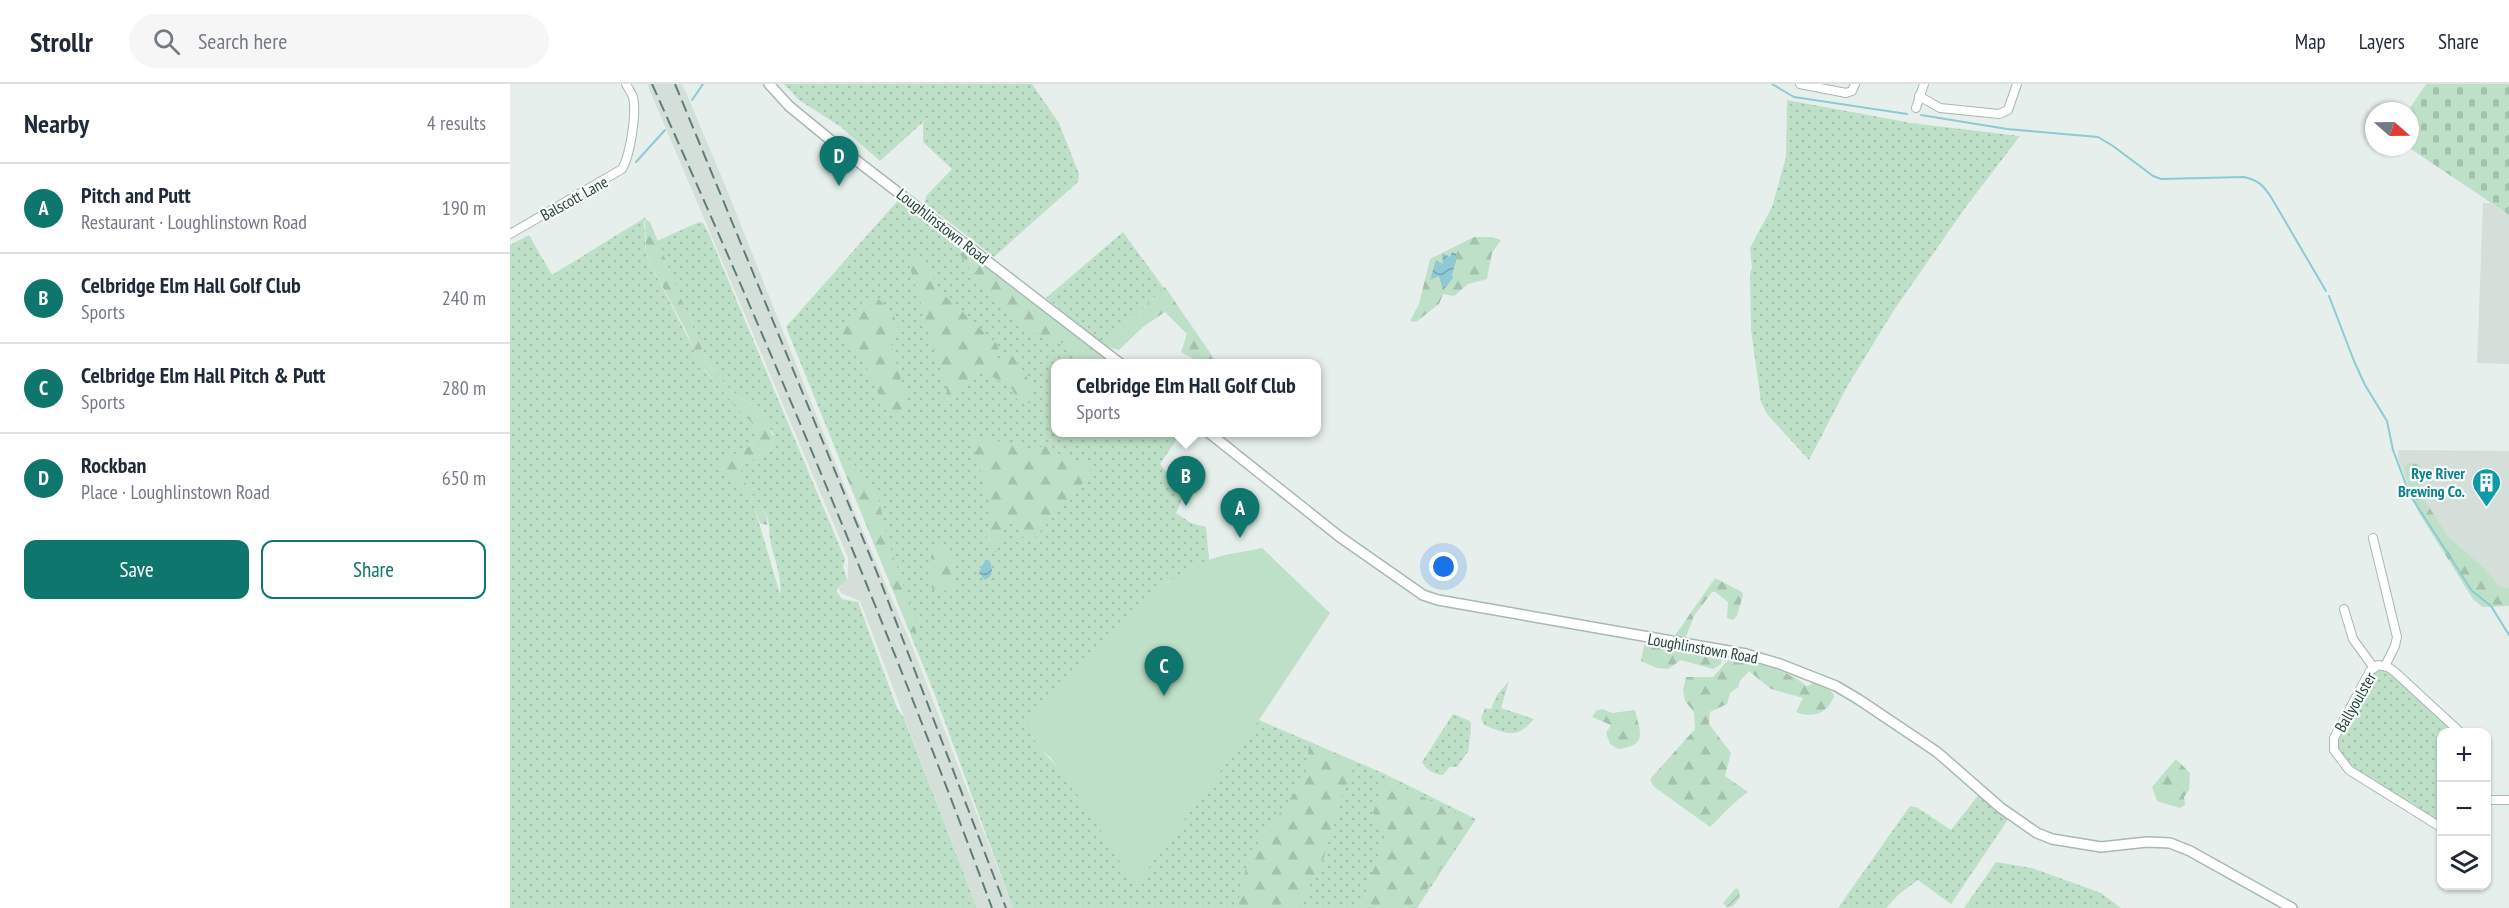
<!DOCTYPE html>
<html lang="en">
<head>
<meta charset="utf-8">
<style>
	body { margin:0; font-family:"PT Sans Narrow",sans-serif; background:#f6f6f7; color:#1f2937 }
	.controls { position:absolute; right:18px; bottom:18px; display:grid; overflow:hidden; border-radius:12px; box-shadow:0 2px 4px #0004 }
	.controls button { width:54px; height:54px; display:grid; place-items:center; padding:0; border:0; border-bottom:2px solid #e0e1e3; background:#fff; color:#1f2937; font:30px sans-serif }
	.compass { position:absolute; left:1855px; top:18px; width:54px; height:54px; border-radius:50%; background:#fff; box-shadow:0 2px 4px #0004; rotate:110deg }
	.you { position:absolute; left:934px; top:483px; width:21px; height:21px; margin:-15px; border:4px solid #fff; border-radius:50%; background:#1a73e8; box-shadow:0 0 0 9px #1a73e833 }
	.badge { display:grid; place-items:center; width:39px; height:39px; border-radius:50%; background:#0f766e; color:#fff; font-size:20px; font-weight:700 }
	.pin { position:absolute; translate:-50% -50px; filter:drop-shadow(0 2px 3px #0008) }
	.pin::after { content:''; position:absolute; top:32px; width:21px; height:18px; background:inherit; clip-path:polygon(0 0,100% 0,50% 100%) }
	.popup { position:absolute; left:541px; top:275px; width:270px; height:78px; box-sizing:border-box; display:grid; place-content:center; border-radius:12px; background:#fff; filter:drop-shadow(0 2px 4px #0005); font-size:20px; white-space:nowrap; color:#747a83 }
	.popup b { font-size:22px; color:#1f2937 }
	.popup::after { content:''; position:absolute; left:50%; top:100%; margin-left:-12px; border:12px solid transparent; border-top-color:#fff }
	.list { margin:0; padding:0; list-style:none }
	h2 { display:flex; justify-content:space-between; align-items:center; height:78px; margin:0; padding:0 24px; font-size:26px }
	h2 small { font-size:20px; font-weight:400; color:#747a83 }
	.list li { display:grid; grid-template-columns:39px 1fr auto; gap:18px; align-items:center; box-sizing:border-box; height:90px; padding:0 24px; border-top:2px solid #e0e1e3 }
	.list b { display:block; font-size:22px; white-space:nowrap }
	.list p { margin:0; font-size:20px; white-space:nowrap; color:#747a83 }
	.list em { font-size:20px; font-style:normal; color:#747a83 }
	.actions { display:flex; gap:12px; padding:18px 24px }
	.actions a { flex:1; padding:14px 0; border:2px solid #0f766e; border-radius:12px; text-align:center; font-size:21px; color:#0f766e }
	.actions .main { background:#0f766e; color:#fff }
	.icon { flex:none; width:33px; height:33px; fill:none; stroke:currentColor; stroke-width:2; stroke-linecap:round; stroke-linejoin:round }
	.map { position:relative; flex:none; width:1999px; height:824px; overflow:hidden }
	header { display:flex; align-items:center; gap:36px; box-sizing:border-box; height:84px; padding:0 30px; background:#fff; border-bottom:2px solid #e0e1e3 }
	header strong { font-size:28px }
	nav { display:flex; gap:33px; margin-inline-start:auto; font-size:21px }
	.search { width:420px; height:54px; background:#f6f6f7; display:flex; align-items:center; gap:15px; box-sizing:border-box; padding:0 21px; border-radius:33px; color:#747a83; font-size:22px }
	main { display:flex }
	aside { flex:1; background:#fff }
	.map>svg:first-child { display:block }
	.built { fill:#d4dfda }
	.grass { fill:url(#grass-dots) }
	.forest { fill:url(#forest-firs) }
	.cemetery { fill:url(#cemetery-stones) }
	.garden { fill:url(#garden-furrows) }
	.pitch { fill:#bfe0c8 }
	.water { fill:url(#water-waves) }
	.lines { fill:none; stroke-linecap:round; stroke-linejoin:round }
	.stream { stroke:#8ec9d4; stroke-width:2 }
	.minor-casing { stroke:#a8b8b2; stroke-width:10 }
	.tertiary-casing { stroke:#a8b8b2; stroke-width:12 }
	.minor { stroke:#fff; stroke-width:8 }
	.tertiary { stroke:#fff; stroke-width:9 }
	.rail { stroke:#5f7d75; stroke-width:2; stroke-dasharray:12 6; stroke-linecap:butt }
	.labels { text-anchor:middle; dominant-baseline:central; stroke-width:4.5; stroke-linejoin:round; paint-order:stroke }
	.street-label { font-size:16px; fill:#24423a; stroke:#f7fbf9 }
	.culture-label { font-size:16px; font-weight:bold; fill:#0d838f; stroke:#f7fbf9; text-anchor:end }
</style>
</head>
<body>
<header>
<strong>Strollr</strong>
<div class="search"><svg class="icon" aria-label="search" viewBox="0 0 24 24"><circle cx="10" cy="10" r="6"/><path d="M15 15l6 6"/></svg>Search here</div>
<nav><a>Map</a><a>Layers</a><a>Share</a></nav>
</header>
<main>
<aside>
<h2>Nearby<small>4 results</small></h2>
<ul class="list">
<li><span class="badge">A</span><div><b>Pitch and Putt</b><p>Restaurant · Loughlinstown Road</p></div><em>190 m</em></li>
<li><span class="badge">B</span><div><b>Celbridge Elm Hall Golf Club</b><p>Sports</p></div><em>240 m</em></li>
<li><span class="badge">C</span><div><b>Celbridge Elm Hall Pitch &amp; Putt</b><p>Sports</p></div><em>280 m</em></li>
<li><span class="badge">D</span><div><b>Rockban</b><p>Place · Loughlinstown Road</p></div><em>650 m</em></li>
</ul>
<div class="actions"><a class="main">Save</a><a>Share</a></div>
</aside>
<div class="map">
<svg width="1999" height="824" viewBox="0 0 1999 824">
	<defs>
		<pattern id="grass-dots" width="8" height="8" patternUnits="userSpaceOnUse" patternTransform="scale(1.5)"><rect width="8" height="8" fill="#bfe0c8"/><path d="M2 2h.1M6 6h.1" fill="none" stroke="#a4c1ad" stroke-width="1.8" stroke-linecap="round"/></pattern>
		<pattern id="forest-firs" width="22" height="20" patternUnits="userSpaceOnUse" patternTransform="scale(1.5)"><rect width="22" height="20" fill="#bfe0c8"/><path d="M5 1l3.5 6h-7zM16 11l3.5 6h-7z" fill="#a4c1ad"/></pattern>
		<pattern id="cemetery-stones" width="16" height="16" patternUnits="userSpaceOnUse" patternTransform="scale(1.5)"><rect width="16" height="16" fill="#bfe0c8"/><path d="M2 7V4a2 2 0 0 1 4 0v3zM10 15v-3a2 2 0 0 1 4 0v3z" fill="#a4c1ad"/></pattern>
		<pattern id="garden-furrows" width="10" height="10" patternUnits="userSpaceOnUse" patternTransform="scale(1.5)"><rect width="10" height="10" fill="#bfe0c8"/><path d="M-1 1l2-2M0 10L10 0M9 11l2-2" fill="none" stroke="#a4c1ad"/></pattern>
		<pattern id="water-waves" width="16" height="10" patternUnits="userSpaceOnUse" patternTransform="scale(1.5)"><rect width="16" height="10" fill="#8ec9d4"/><path d="M0 5q4-4 8 0t8 0" fill="none" stroke="#74a5ad"/></pattern>
	</defs>
	<rect width="100%" height="100%" fill="#e6efeb"/>
	<g class="built">
		<polygon points="137,0 172,0 175,6 217,106 346,431 402,562 503,824 467,824 350,517 331,509 329,505 338,494 338,474"/>
		<polygon points="1973,119 1980,119 1999,131 1999,280 1967,279"/>
		<polygon points="1888,366 1999,367 1999,522 1973,523 1963,515 1908,427 1888,375"/>
	</g>
	<g class="grass">
		<polygon points="274,0 522,0 549,39 569,90 568,98 484,173 415,119 416,112 442,85 413,58 413,39 423,29 370,77 331,43 289,16"/>
		<polygon points="1277,16 1401,39 1510,52 1455,124 1384,226 1338,301 1299,376 1257,330 1251,318 1241,246 1240,190 1242,184 1240,164 1262,123 1276,73"/>
		<path d="M390 114 602 279 546 280V348L671 349 650 380 675 410 666 429 681 439 696 443 699 476 657 498 528 664C562 690 599 760 623 797L749 636 875 690 966 735 907 824H503L425 611 276 243Z"/>
		<path d="M136 133 134 137 136 169 140 179 195 287 242 339 250 356 208 380 244 422 270 510C272 488 263 474 260 455 259 447 260 438 256 431 248 415 229 402 231 382L261 365 264 351 248 325 221 307 197 278 147 157 189 138 193 139 198 148 335 475 333 483 337 495 326 507 332 515 348 518 387 624 394 634 467 824H0V161L19 151 42 191Z"/>
		<polygon points="613,148 654,204 595,262 536,214"/>
		<path d="M1871 586 1883 590 1946 648H1932L1931 741 1842 684C1837 678 1831 673 1829 665 1824 649 1853 607 1861 591Z"/>
		<path d="M999 597 991 624 1024 635C1007 656 997 650 974 641L971 634 975 624 981 625 987 611Z"/>
		<path d="M943 630 960 637C963 647 958 656 959 666L947 683H940L933 691C925 691 915 685 912 678Z"/>
		<polygon points="1469,710 1497,734 1497,737 1441,820 1408,796 1389,810 1376,824 1328,824 1400,722 1408,724 1441,746"/>
		<polygon points="1486,778 1522,784 1591,809 1611,824 1454,824"/>
	</g>
	<g class="forest">
		<path d="M135 135 140 138 197 278 221 307 248 325 259 342 262 351H264L261 365 231 382C229 404 261 426 257 441L250 439 244 422 210 386 208 379 250 356 242 339 212 307 191 281 175 245 140 179 136 169Z"/>
		<polygon points="964,153 982,153 991,156 982,169 977,195 958,200 944,212 933,210 929,220 906,238 900,237 909,220 920,175"/>
		<polygon points="449,160 539,232 599,275 593,279 574,279 565,267 554,259 540,258 506,239 490,216 456,180 449,169"/>
		<polygon points="402,175 414,179 432,209 487,260 489,267 481,269 479,273 484,276 498,272 504,273 516,291 527,319 509,319 502,305 475,288 467,286 438,318 434,316 437,307 399,180"/>
		<polygon points="655,203 707,279 691,279 671,268 677,250 655,228 633,243 609,266 595,262"/>
		<path d="M364 212C375 220 390 234 388 249L380 256 394 306 395 323 390 327 377 329 357 285 329 245 352 219Z"/>
		<polygon points="460,352 503,360 521,367 539,360 549,370 566,380 575,374 581,390 521,458 513,453 506,441 493,438 487,468 482,468 475,459 483,428"/>
		<polygon points="330,369 341,377 367,406 377,454 408,543 407,547 401,549 328,372"/>
		<polygon points="1900,379 1910,381 1912,412 1938,453 1974,484 1990,503 1999,504 1999,522 1973,523 1963,515 1908,427 1900,408 1894,382"/>
		<path d="M435 462C448 468 443 490 444 503 439 507 428 509 422 505L421 472 426 465Z"/>
		<polygon points="1205,494 1232,508 1233,511 1227,532 1223,536 1217,534 1218,518 1205,508 1202,508 1184,532 1175,555 1164,553"/>
		<polygon points="1140,558 1213,570 1211,580 1203,585 1171,576 1158,585 1147,584 1131,577 1134,561"/>
		<path d="M1219 575C1246 578 1276 585 1297 602L1305 598 1321 607 1324 612C1318 629 1303 635 1286 628L1293 614 1261 605 1239 587 1230 597 1228 603 1220 609 1217 620 1200 628 1199 640 1221 669 1215 692 1238 708C1222 719 1214 730 1200 743L1143 702 1140 695 1185 645 1184 628 1175 617 1173 606 1176 593H1203Z"/>
		<path d="M1092 625 1102 629 1125 626C1131 651 1137 661 1108 665L1100 660 1096 649 1101 641 1082 633 1086 627Z"/>
		<polygon points="799,659 844,679 841,693 832,710 814,773 788,824 727,824 737,779 742,767 790,701 797,684"/>
		<polygon points="1666,675 1680,689 1679,706 1674,713 1675,721 1670,724 1647,717 1642,703"/>
		<polygon points="875,695 963,737 904,824 850,824 874,755 875,744 867,737 863,729"/>
	</g>
	<polygon class="cemetery" points="1916,0 1999,0 1999,131 1898,63 1900,63 1900,27 1898,27"/>
	<polygon class="garden" points="1226,804 1229,806 1230,814 1223,822 1217,823 1213,819"/>
	<path class="pitch" d="M752 464 820 529 749 636 625 802 574 720 540 673 528 665 518 639C567 585 630 503 698 476 714 470 735 468 752 464Z"/>
	<g class="water">
		<polygon points="942,168 946,170 946,178 942,190 943,194 933,206 929,192 920,196 926,176 933,180 932,169 940,173"/>
		<path d="M475 476H479C483 483 484 492 475 496L469 489Z"/>
	</g>
	<g class="lines">
		<g class="stream">
			<polyline points="1262,0 1284,13 1397,30"/>
			<polyline points="182,16 193,0"/>
			<path d="M1411 31 1497 45 1588 53 1603 62 1643 92 1651 95 1734 93C1748 96 1753 101 1761 113L1816 207"/>
			<polyline points="126,78 155,46"/>
			<polyline points="1819,212 1844,277 1855,301 1877,337 1883,366 1900,411 1962,507 1981,522 1999,551"/>
		</g>
		<defs>
			<g id="minor">
				<polyline points="1290,0 1336,9 1342,7 1345,0"/>
				<polyline points="1409,12 1430,24 1489,30 1498,26 1507,0"/>
				<polyline points="1406,24 1414,0"/>
				<path d="M0 150 112 85C120 72 127 28 123 13 121 8 118 4 116 0"/>
				<polyline points="1863,454 1887,553 1885,562 1875,582"/>
				<polyline points="1834,525 1843,555 1864,584"/>
				<polyline points="1976,716 1999,716"/>
				<polyline points="1932,744 1839,686 1824,666 1824,654 1860,587 1868,581 1878,583 1885,588 1950,648"/>
			</g>
			<g id="tertiary">
				<polyline points="259,0 279,22 329,63 611,280"/>
				<polyline points="698,348 830,453 913,511 928,516 1236,570 1270,580 1326,602 1348,615 1427,668 1491,724 1527,749 1542,755 1591,763 1637,758 1660,759 1680,767 1782,824"/>
			</g>
		</defs>
		<use href="#minor" class="minor-casing"/>
		<use href="#tertiary" class="tertiary-casing"/>
		<use href="#minor" class="minor"/>
		<use href="#tertiary" class="tertiary"/>
		<g class="rail">
			<path d="M142 0C264 271 379 545 482 824"/>
			<polyline points="165,0 370,496 496,824"/>
		</g>
	</g>
	<defs>
		<symbol id="building-pin" viewBox="-11 -11 22 30"><path d="M0 17L-7.5 6A9.5 9.5 0 1 1 7.5 6Z" fill="#0f9aa8" stroke="#f7fbf9"/><path d="M-4-6H4V6H1V3H-1V6H-4ZM-2.5-4.3h1.7v1.8h-1.7ZM.8-4.3h1.7v1.8H.8ZM-2.5-1h1.7V.8h-1.7ZM.8-1h1.7V.8H.8Z" fill="#fff"/></symbol>
	</defs>
	<g fill-rule="evenodd">
		<use href="#building-pin" x="1960" y="382" width="33" height="45"/>
	</g>
	<g class="labels">
		<g class="street-label">
			<text transform="translate(64 114) rotate(-29)">Balscott Lane</text>
			<text transform="translate(433 142) rotate(38)">Loughlinstown Road</text>
			<text transform="translate(1193 564) rotate(10)">Loughlinstown Road</text>
			<text transform="translate(1845 618) rotate(-60)">Ballyoulster</text>
		</g>
		<g class="culture-label">
			<text x="1955" y="389">Rye River<tspan x="1955" dy="18">Brewing Co.</tspan></text>
		</g>
	</g>
</svg>
<div class="controls">
<button>+</button>
<button>−</button>
<button><svg class="icon" aria-label="layers" viewBox="0 0 24 24"><path d="M12 4l9 5-9 5-9-5zM3 14l9 5 9-5"/></svg></button>
</div>
<svg class="compass" viewBox="-18 -18 36 36"><path d="M0-13l5 13h-10z" fill="#e53935"/><path d="M0 13l5-13h-10z" fill="#747a83"/></svg>
<div class="you"></div>
<div class="pin badge" style="left:730px;top:454px">A</div>
<div class="pin badge" style="left:676px;top:422px">B</div>
<div class="popup"><b>Celbridge Elm Hall Golf Club</b>Sports</div>
<div class="pin badge" style="left:654px;top:612px">C</div>
<div class="pin badge" style="left:329px;top:102px">D</div>
</div>
</main>
</body>
</html>
